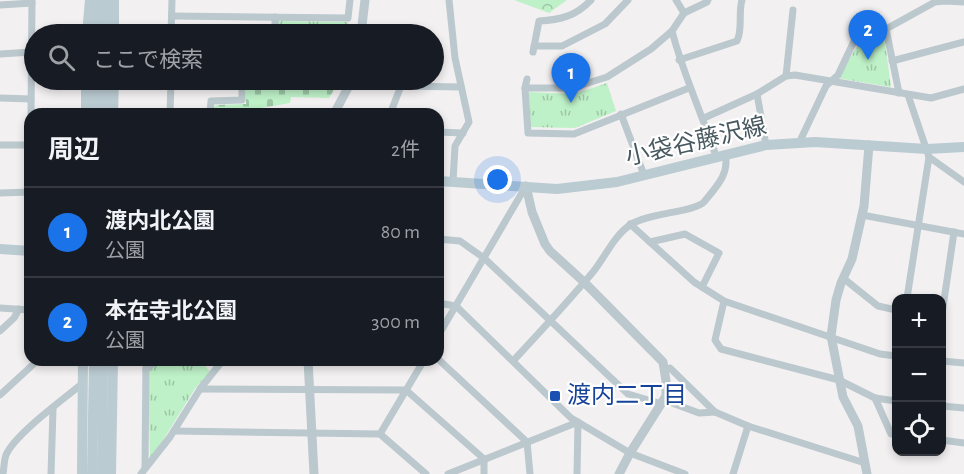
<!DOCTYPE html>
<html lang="ja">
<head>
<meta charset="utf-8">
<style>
	body { margin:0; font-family:"Alegreya Sans","Noto Sans JP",sans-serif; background:#20242c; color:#f1f3f6 }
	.controls { position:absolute; right:18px; bottom:18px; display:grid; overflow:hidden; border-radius:12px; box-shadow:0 3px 9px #0003 }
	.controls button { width:54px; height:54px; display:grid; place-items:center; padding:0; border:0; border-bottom:2px solid #363941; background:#171b24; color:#f1f3f6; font:30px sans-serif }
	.you { position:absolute; left:498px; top:180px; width:21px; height:21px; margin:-15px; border:4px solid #fff; border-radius:50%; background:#1a73e8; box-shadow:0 0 0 9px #1a73e833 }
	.badge { display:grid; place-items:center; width:39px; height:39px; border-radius:50%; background:#1a73e8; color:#fff; font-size:20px; font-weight:700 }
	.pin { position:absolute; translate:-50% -50px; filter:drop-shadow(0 2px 3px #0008) }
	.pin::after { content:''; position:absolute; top:32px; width:21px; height:18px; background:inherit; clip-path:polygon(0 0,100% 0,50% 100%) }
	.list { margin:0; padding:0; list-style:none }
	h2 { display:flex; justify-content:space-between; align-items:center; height:78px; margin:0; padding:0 24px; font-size:26px }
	h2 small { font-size:20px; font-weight:400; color:#9ea1a6 }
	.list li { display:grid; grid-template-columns:39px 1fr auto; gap:18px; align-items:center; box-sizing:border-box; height:90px; padding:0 24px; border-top:2px solid #363941 }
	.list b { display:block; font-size:22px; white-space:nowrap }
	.list p { margin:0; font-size:20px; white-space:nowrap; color:#9ea1a6 }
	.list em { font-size:20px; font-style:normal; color:#9ea1a6 }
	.icon { flex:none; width:33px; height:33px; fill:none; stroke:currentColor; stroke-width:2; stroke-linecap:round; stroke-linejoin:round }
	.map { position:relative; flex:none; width:964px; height:474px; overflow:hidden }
	.search { position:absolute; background:#171b24; box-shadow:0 3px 9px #0003; left:24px; top:24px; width:420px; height:66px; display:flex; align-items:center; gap:15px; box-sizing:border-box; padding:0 21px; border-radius:33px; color:#9ea1a6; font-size:22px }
	.panel { position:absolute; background:#171b24; box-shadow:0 3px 9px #0003; left:24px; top:108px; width:420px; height:258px; border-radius:18px }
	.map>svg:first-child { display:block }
	.forest { fill:url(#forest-crowns) }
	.cemetery { fill:url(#cemetery-stones) }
	.park { fill:url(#park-tufts) }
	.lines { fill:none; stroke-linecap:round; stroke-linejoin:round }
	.minor { stroke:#bbc8cd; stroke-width:7 }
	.tertiary { stroke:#bbc8cd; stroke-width:9 }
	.secondary { stroke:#bbcbd2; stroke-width:10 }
	.transit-dot { fill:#1a4fb4; stroke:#fff; stroke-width:2 }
	.labels { text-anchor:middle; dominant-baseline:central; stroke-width:4.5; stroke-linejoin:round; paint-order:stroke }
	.street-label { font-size:24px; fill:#47585f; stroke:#fff }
	.transit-label { font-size:24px; fill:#164399; stroke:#fff; text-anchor:start }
</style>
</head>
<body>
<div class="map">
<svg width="964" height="474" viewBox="0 0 964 474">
	<defs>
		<pattern id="forest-crowns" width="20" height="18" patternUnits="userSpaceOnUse" patternTransform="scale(1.5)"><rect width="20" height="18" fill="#bef1c7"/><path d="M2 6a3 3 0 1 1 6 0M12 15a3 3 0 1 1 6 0" fill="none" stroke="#9cc6a5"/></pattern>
		<pattern id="cemetery-stones" width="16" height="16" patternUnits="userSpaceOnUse" patternTransform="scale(1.5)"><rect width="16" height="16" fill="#bef1c7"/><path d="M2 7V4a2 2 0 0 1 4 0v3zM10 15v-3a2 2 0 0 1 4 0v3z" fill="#9cc6a5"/></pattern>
		<pattern id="park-tufts" width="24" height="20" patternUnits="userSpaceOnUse" patternTransform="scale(1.5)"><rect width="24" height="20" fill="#bef1c7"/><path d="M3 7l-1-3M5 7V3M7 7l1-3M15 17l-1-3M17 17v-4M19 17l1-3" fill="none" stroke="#9cc6a5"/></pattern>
	</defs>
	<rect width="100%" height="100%" fill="#f3f0f1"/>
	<polygon class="forest" points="514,0 567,0 549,13"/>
	<polygon class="cemetery" points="246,80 340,80 329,98 291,97 290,103 244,111 244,114 214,114 214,107 217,105 246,104"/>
	<g class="park">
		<polygon points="278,21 348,22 347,34 278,34"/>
		<polygon points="884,35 891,87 837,78 860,42"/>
		<polygon points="607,83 616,111 575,128 530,127 529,92 575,94"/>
		<polygon points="154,360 199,360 211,372 196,387 150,461 148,365"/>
	</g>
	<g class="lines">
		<g class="minor">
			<polyline points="449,0 455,58 469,122 455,146 453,182"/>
			<polyline points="676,0 684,13"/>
			<polyline points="0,5 32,3"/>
			<polyline points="172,16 348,18 350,0"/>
			<polyline points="886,29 899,93"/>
			<path d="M672 31C683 74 702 114 716 156"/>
			<polyline points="171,34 172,0"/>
			<polyline points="275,34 275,17"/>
			<polyline points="534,46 562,46 605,24 628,0"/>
			<path d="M533 52 539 21C560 20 576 16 591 0"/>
			<polyline points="0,54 32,52"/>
			<path d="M679 60 737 41C743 29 738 13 742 0"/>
			<polyline points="892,61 964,42"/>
			<polyline points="786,76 793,10"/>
			<polyline points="527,79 525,88 528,133 574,134 689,88"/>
			<polyline points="525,88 572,88 607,77 651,49 672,31 684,13 707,2 708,0"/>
			<polyline points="757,94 766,145"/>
			<polyline points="0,98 31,99"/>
			<polyline points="31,114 32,0"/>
			<polyline points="170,114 171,80"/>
			<polyline points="210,114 211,101 242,100 242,80"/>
			<polyline points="390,114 401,86 461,87"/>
			<polyline points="621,114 644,175"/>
			<polyline points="704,118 757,94 786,76 795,75 931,98 964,89"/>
			<polyline points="438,132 463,133"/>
			<polyline points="799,143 826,86 838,75 855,39 862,35 886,29 935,2 944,1 964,2"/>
			<polyline points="0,145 30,145"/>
			<polyline points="929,157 964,182"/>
			<polyline points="0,193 30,192 30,179"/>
			<polyline points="862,215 964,234"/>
			<polyline points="630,224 694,282 724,301 880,354 896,356"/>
			<polyline points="438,239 460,241 484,258 628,394 662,404 664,400 699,413 715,412"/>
			<polyline points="650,242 685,234 719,253 702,287"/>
			<polyline points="843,278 878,306 896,310"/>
			<polyline points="907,298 929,157 908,95"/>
			<polyline points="724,301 715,340 721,349 839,380 875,398 896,401"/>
			<polyline points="438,303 456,306 571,418 630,453 685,474"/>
			<polyline points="0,308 30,310"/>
			<polyline points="942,314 954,232"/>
			<polyline points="0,331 14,318 19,309"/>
			<polyline points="438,336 526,186"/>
			<polyline points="438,359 527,442 530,474"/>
			<path d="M513 361C540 332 567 303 593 272 605 257 614 236 630 225 647 213 695 212 704 202 716 187 730 174 725 154"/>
			<polyline points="942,361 964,363"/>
			<polyline points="146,370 156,360"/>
			<polyline points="665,370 670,368 715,412 748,426 865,463"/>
			<polyline points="200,389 406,390 484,459 484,474"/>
			<polyline points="0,395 38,360"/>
			<polyline points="875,398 891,434 896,434"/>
			<polyline points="942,406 964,408"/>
			<polyline points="174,431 380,434 426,474"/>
			<polyline points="380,434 424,360"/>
			<polyline points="942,440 964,443"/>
			<polyline points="145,468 146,360"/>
			<path d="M3 474C4 468 4 460 6 455 15 434 64 399 83 383"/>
			<polyline points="51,474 53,409"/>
			<polyline points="141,474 170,437 200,389 223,360"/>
			<polyline points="448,474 578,422 577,474"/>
			<polyline points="733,474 748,426"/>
		</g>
		<g class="tertiary">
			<polyline points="361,34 365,0"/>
			<polyline points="334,114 352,80"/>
			<polyline points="526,186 532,212 545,244 550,251 584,282 663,362 666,381 666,396 630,453 619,474"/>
			<polyline points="308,360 314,474"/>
			<polyline points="867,474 858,426 843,397 831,336 836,300 841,283 852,259 864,206 869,145"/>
		</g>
		<g class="secondary">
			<polyline points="87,34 90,0"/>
			<polyline points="96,34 98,0"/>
			<polyline points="105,34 107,0"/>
			<polyline points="114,34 114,0"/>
			<polyline points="86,80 86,114"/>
			<polyline points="95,114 95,80"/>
			<polyline points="105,114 105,80"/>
			<polyline points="113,114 114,80"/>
			<polyline points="438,181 557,189 617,182 766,145 815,142 927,149 964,147"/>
			<polyline points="0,249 30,251"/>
			<polyline points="82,474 83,360"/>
			<polyline points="92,474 94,360"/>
			<polyline points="102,474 103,360"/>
			<polyline points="111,474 113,360"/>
		</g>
	</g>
	<rect class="transit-dot" x="549" y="390" width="12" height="12" rx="3"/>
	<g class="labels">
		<g class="street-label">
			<text transform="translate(696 142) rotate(-13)">小袋谷藤沢線</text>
		</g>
		<g class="transit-label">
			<text x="567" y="396">渡内二丁目</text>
		</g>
	</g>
</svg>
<div class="controls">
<button>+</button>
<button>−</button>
<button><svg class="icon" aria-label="locate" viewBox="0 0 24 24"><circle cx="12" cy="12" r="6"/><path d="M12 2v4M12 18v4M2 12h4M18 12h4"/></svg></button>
</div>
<div class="you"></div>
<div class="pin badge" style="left:571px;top:103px">1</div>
<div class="pin badge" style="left:868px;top:60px">2</div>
<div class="search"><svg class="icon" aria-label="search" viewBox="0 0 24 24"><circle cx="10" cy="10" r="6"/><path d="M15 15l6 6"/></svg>ここで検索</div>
<section class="panel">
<h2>周辺<small>2件</small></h2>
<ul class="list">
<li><span class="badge">1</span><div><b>渡内北公園</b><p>公園</p></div><em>80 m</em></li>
<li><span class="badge">2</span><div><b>本在寺北公園</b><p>公園</p></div><em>300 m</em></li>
</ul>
</section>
</div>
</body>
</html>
